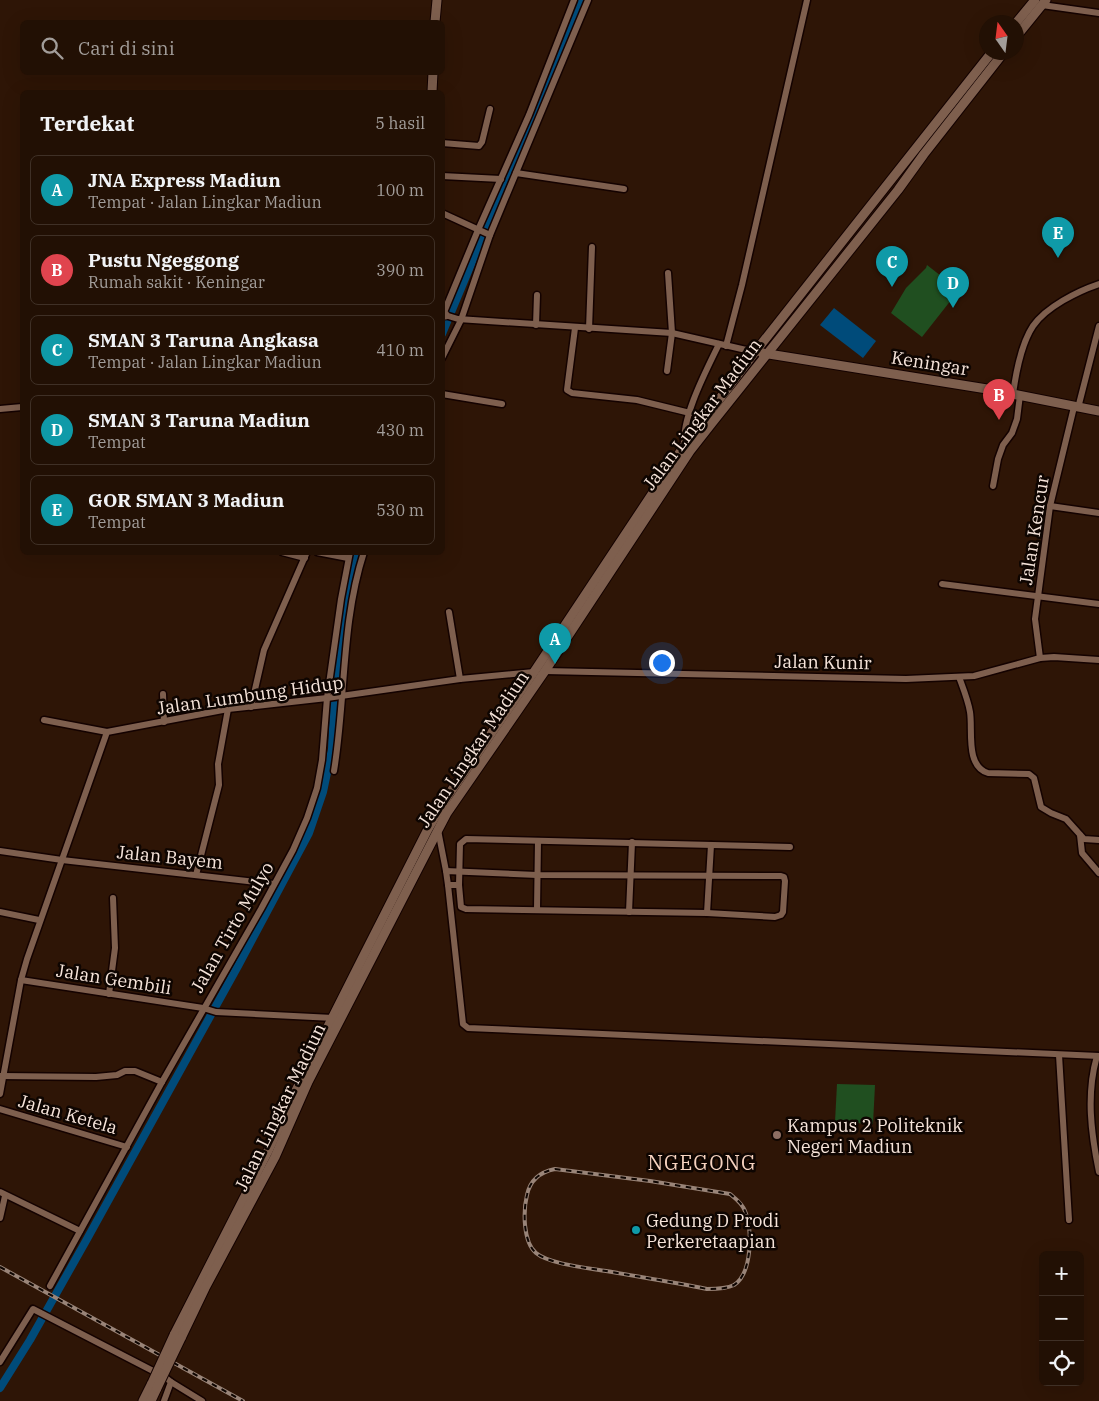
<!DOCTYPE html>
<html lang="id">
<head>
<meta charset="utf-8">
<style>
	body { margin:0; font-family:"IBM Plex Serif",serif; background:#2a190e; color:#f1f3f6 }
	.controls { position:absolute; right:15px; bottom:15px; display:grid; overflow:hidden; border-radius:8px; box-shadow:0 5px 20px #0002 }
	.controls button { width:45px; height:45px; display:grid; place-items:center; padding:0; border:0; border-bottom:1px solid #3f3026; background:#221004; color:#f1f3f6; font:25px sans-serif }
	.compass { position:absolute; left:979px; top:15px; width:45px; height:45px; border-radius:50%; background:#221004; box-shadow:0 5px 20px #0002; rotate:346deg }
	.you { position:absolute; left:661px; top:662px; width:18px; height:18px; margin:-12px; border:4px solid #fff; border-radius:50%; background:#1a73e8; box-shadow:0 0 0 8px #1a73e833 }
	.badge { display:grid; place-items:center; width:32px; height:32px; border-radius:50%; background:#8c9099; color:#fff; font-size:16px; font-weight:700 }
	.pin { position:absolute; translate:-50% -41px; filter:drop-shadow(0 1px 2px #0008) }
	.pin::after { content:''; position:absolute; top:26px; width:18px; height:15px; background:inherit; clip-path:polygon(0 0,100% 0,50% 100%) }
	.list { margin:0; padding:0; list-style:none }
	h2 { display:flex; justify-content:space-between; align-items:center; height:65px; margin:0; padding:0 20px; font-size:21px }
	h2 small { font-size:16px; font-weight:400; color:#a29d9a }
	.list li { display:grid; grid-template-columns:32px 1fr auto; gap:15px; align-items:center; box-sizing:border-box; height:70px; margin:0 10px 10px; padding:0 10px; border:1px solid #3f3026; border-radius:8px }
	.list b { display:block; font-size:19px; white-space:nowrap }
	.list p { margin:0; font-size:16px; white-space:nowrap; color:#a29d9a }
	.list em { font-size:16px; font-style:normal; color:#a29d9a }
	.icon { flex:none; width:28px; height:28px; fill:none; stroke:currentColor; stroke-width:2; stroke-linecap:round; stroke-linejoin:round }
	.map { position:relative; flex:none; width:1099px; height:1401px; overflow:hidden }
	.search { position:absolute; background:#221004; box-shadow:0 5px 20px #0002; left:20px; top:20px; width:425px; height:55px; display:flex; align-items:center; gap:12px; box-sizing:border-box; padding:0 18px; border-radius:8px; color:#a29d9a; font-size:19px }
	.panel { position:absolute; background:#221004; box-shadow:0 5px 20px #0002; left:20px; top:90px; width:425px; height:465px; border-radius:8px }
	.map>svg:first-child { display:block }
	.green { fill:#204f20 }
	.water { fill:#004b7a }
	.lines { fill:none; stroke-linecap:round; stroke-linejoin:round }
	.canal { stroke:#004b7a; stroke-width:8 }
	.street-casing { stroke:#140200; stroke-width:9 }
	.secondary-casing { stroke:#140200; stroke-width:11 }
	.street { stroke:#7e5f4e; stroke-width:6 }
	.secondary { stroke:#7e5f4e; stroke-width:9 }
	.rail-casing { stroke:#998478; stroke-width:4 }
	.rail { stroke:#0e0501; stroke-width:2; stroke-dasharray:5.5; stroke-linecap:butt }
	.secondary-bridge-casing { stroke:#140200; stroke-width:11; stroke-linecap:butt }
	.secondary-bridge { stroke:#7e5f4e; stroke-width:9 }
	.education-dot { fill:#8d6e63; stroke:#0e0501; stroke-width:2 }
	.culture-dot { fill:#0f9aa8; stroke:#0e0501; stroke-width:2 }
	.labels { text-anchor:middle; dominant-baseline:central; stroke-width:5; stroke-linejoin:round; paint-order:stroke }
	.street-label { font-size:18px; fill:#f6e4da; stroke:#0e0501 }
	.poi-label { font-size:18px; fill:#f6e4da; stroke:#0e0501; text-anchor:start }
	.quarter-label { font-size:20px; letter-spacing:1px; fill:#f6d2bf; stroke:#0e0501 }
</style>
</head>
<body>
<div class="map">
<svg width="1099" height="1401" viewBox="0 0 1099 1401">
	<rect width="100%" height="100%" fill="#2e1506"/>
	<g class="green">
		<polygon points="927,265 959,290 922,337 891,313 906,288 926,268"/>
		<polygon points="837,1084 875,1085 873,1124 835,1122"/>
	</g>
	<polygon class="water" points="834,308 876,341 863,358 820,325"/>
	<g class="lines">
		<g class="canal">
			<polyline points="442,334 581,0"/>
			<polyline points="0,1388 30,1340 87,1239 238,966 309,833 323,792 332,749 335,686 343,621 351,571 357,552"/>
		</g>
		<defs>
			<g id="street">
				<polyline points="1042,5 1099,13"/>
				<polyline points="442,143 479,146 482,142 490,109"/>
				<polyline points="516,173 624,189"/>
				<polyline points="442,176 501,179"/>
				<polyline points="442,213 490,235"/>
				<polyline points="445,315 458,319 672,333 755,352"/>
				<polyline points="442,317 478,230 529,115 574,0"/>
				<polyline points="536,325 537,295"/>
				<polyline points="575,328 567,390 572,393 637,400 690,413"/>
				<polyline points="589,329 592,247"/>
				<polyline points="726,346 742,285 807,0"/>
				<polyline points="442,358 461,320 490,235 588,0"/>
				<polyline points="667,371 672,333 668,273"/>
				<polyline points="442,394 502,404"/>
				<path d="M1013 394C1016 372 1021 344 1033 326 1046 307 1078 291 1099 284"/>
				<polyline points="1078,408 1099,326"/>
				<polyline points="0,409 22,407"/>
				<path d="M684 446C682 416 706 371 719 344"/>
				<polyline points="993,486 998,459 1003,445 1012,433 1017,419 1020,395"/>
				<polyline points="1050,506 1099,513"/>
				<polyline points="282,552 305,558"/>
				<polyline points="317,552 348,558"/>
				<polyline points="942,584 1099,604"/>
				<polyline points="449,612 460,679"/>
				<polyline points="1040,658 1035,619 1050,506 1074,407"/>
				<polyline points="545,671 906,679 974,676 1040,658 1054,657 1099,660"/>
				<path d="M959 677C963 688 968 700 970 712 973 730 965 766 988 773L1029 774 1034 778 1041 807 1051 813 1066 819 1084 839 1099 840"/>
				<polyline points="163,694 164,722"/>
				<polyline points="251,707 264,650 307,552"/>
				<polyline points="44,720 107,732"/>
				<path d="M334 771C346 698 341 623 364 552"/>
				<polyline points="438,830 446,871"/>
				<polyline points="1080,835 1082,853 1099,873"/>
				<polyline points="0,851 62,860 274,884"/>
				<polygon points="446,871 537,875 781,876 784,877 785,881 783,912 781,915 775,917 707,913 466,909 461,907 459,885 448,885"/>
				<polyline points="196,875 219,785 218,764 228,709"/>
				<polyline points="448,885 463,1024 468,1028 1099,1056"/>
				<polyline points="459,885 460,844 466,839 790,847"/>
				<polyline points="537,909 538,841"/>
				<polyline points="0,912 39,920"/>
				<polyline points="629,912 632,842"/>
				<polyline points="707,913 711,845"/>
				<polyline points="21,980 203,1008 216,1012 333,1018"/>
				<polyline points="109,994 115,948 113,898"/>
				<polyline points="1059,1055 1069,1220"/>
				<path d="M1097 1056C1086 1094 1091 1133 1099 1172"/>
				<polyline points="1,1076 96,1077 117,1075 125,1071 135,1071 162,1082"/>
				<polyline points="0,1094 21,980 27,959 107,732 228,709 327,698 460,679 534,672"/>
				<polyline points="0,1109 127,1147"/>
				<polyline points="0,1192 80,1231"/>
				<polyline points="0,1218 5,1196"/>
				<polyline points="50,1286 162,1082 261,909 293,850 307,818 317,788 322,760 327,698 341,599 350,552"/>
				<polyline points="0,1362 33,1309 155,1372"/>
				<polyline points="161,1374 171,1382 164,1401"/>
				<polyline points="171,1382 202,1401"/>
			</g>
			<g id="secondary">
				<polyline points="435,22 437,0"/>
				<polyline points="1016,23 1035,0"/>
				<polyline points="1016,37 1046,0"/>
				<polyline points="432,92 433,72"/>
				<polyline points="442,315 445,315"/>
				<polyline points="762,353 987,389 1099,411"/>
				<polyline points="174,1335 267,1153 301,1080 364,955 428,829 449,794 534,672 684,446 755,352 992,52"/>
				<polyline points="181,1338 205,1288 275,1157 308,1082 438,830 447,813 545,671 690,451 712,423 898,190 924,154 1004,52"/>
				<polyline points="143,1401 152,1383"/>
				<polyline points="151,1401 157,1388"/>
			</g>
		</defs>
		<use href="#street" class="street-casing"/>
		<use href="#secondary" class="secondary-casing"/>
		<use href="#street" class="street"/>
		<use href="#secondary" class="secondary"/>
		<defs>
			<g id="rail">
				<path d="M555 1169 650 1181 730 1194C736 1199 742 1203 745 1211 753 1229 752 1274 734 1285 726 1289 716 1289 707 1289 674 1282 640 1277 606 1271 588 1268 549 1264 536 1253 523 1242 523 1211 527 1195 530 1180 540 1172 555 1169Z"/>
				<polyline points="0,1267 243,1401"/>
			</g>
		</defs>
		<use href="#rail" class="rail-casing"/>
		<use href="#rail" class="rail"/>
		<defs>
			<g id="secondary-bridge">
				<polyline points="152,1383 174,1335"/>
				<polyline points="157,1388 181,1338"/>
			</g>
		</defs>
		<use href="#secondary-bridge" class="secondary-bridge-casing"/>
		<use href="#secondary-bridge" class="secondary-bridge"/>
	</g>
	<circle class="education-dot" cx="777" cy="1135" r="5"/>
	<circle class="culture-dot" cx="636" cy="1230" r="5"/>
	<g class="labels">
		<g class="street-label">
			<text transform="translate(930 363) rotate(9)">Keningar</text>
			<text transform="translate(702 414) rotate(-53)">Jalan Lingkar Madiun</text>
			<text transform="translate(1034 530) rotate(-81)">Jalan Kencur</text>
			<text transform="translate(823 662) rotate(1)">Jalan Kunir</text>
			<text transform="translate(250 695) rotate(-8)">Jalan Lumbung Hidup</text>
			<text transform="translate(473 749) rotate(-56)">Jalan Lingkar Madiun</text>
			<text transform="translate(170 857) rotate(6)">Jalan Bayem</text>
			<text transform="translate(232 927) rotate(-60)">Jalan Tirto Mulyo</text>
			<text transform="translate(114 979) rotate(9)">Jalan Gembili</text>
			<text transform="translate(280 1107) rotate(-64)">Jalan Lingkar Madiun</text>
			<text transform="translate(68 1114) rotate(16)">Jalan Ketela</text>
		</g>
		<g class="poi-label">
			<text x="787" y="1125">Kampus 2 Politeknik<tspan x="787" dy="21">Negeri Madiun</tspan></text>
			<text x="646" y="1220">Gedung D Prodi<tspan x="646" dy="21">Perkeretaapian</tspan></text>
		</g>
		<g class="quarter-label">
			<text x="702" y="1162">NGEGONG</text>
		</g>
	</g>
</svg>
<div class="controls">
<button>+</button>
<button>−</button>
<button><svg class="icon" aria-label="locate" viewBox="0 0 24 24"><circle cx="12" cy="12" r="6"/><path d="M12 2v4M12 18v4M2 12h4M18 12h4"/></svg></button>
</div>
<svg class="compass" viewBox="-18 -18 36 36"><path d="M0-13l5 13h-10z" fill="#e53935"/><path d="M0 13l5-13h-10z" fill="#a29d9a"/></svg>
<div class="you"></div>
<div class="pin badge" style="left:555px;top:664px;background:#0f9aa8">A</div>
<div class="pin badge" style="left:999px;top:420px;background:#e0444e">B</div>
<div class="pin badge" style="left:892px;top:287px;background:#0f9aa8">C</div>
<div class="pin badge" style="left:953px;top:308px;background:#0f9aa8">D</div>
<div class="pin badge" style="left:1058px;top:258px;background:#0f9aa8">E</div>
<div class="search"><svg class="icon" aria-label="search" viewBox="0 0 24 24"><circle cx="10" cy="10" r="6"/><path d="M15 15l6 6"/></svg>Cari di sini</div>
<section class="panel">
<h2>Terdekat<small>5 hasil</small></h2>
<ul class="list">
<li><span class="badge" style="background:#0f9aa8">A</span><div><b>JNA Express Madiun</b><p>Tempat · Jalan Lingkar Madiun</p></div><em>100 m</em></li>
<li><span class="badge" style="background:#e0444e">B</span><div><b>Pustu Ngeggong</b><p>Rumah sakit · Keningar</p></div><em>390 m</em></li>
<li><span class="badge" style="background:#0f9aa8">C</span><div><b>SMAN 3 Taruna Angkasa</b><p>Tempat · Jalan Lingkar Madiun</p></div><em>410 m</em></li>
<li><span class="badge" style="background:#0f9aa8">D</span><div><b>SMAN 3 Taruna Madiun</b><p>Tempat</p></div><em>430 m</em></li>
<li><span class="badge" style="background:#0f9aa8">E</span><div><b>GOR SMAN 3 Madiun</b><p>Tempat</p></div><em>530 m</em></li>
</ul>
</section>
</div>
</body>
</html>
